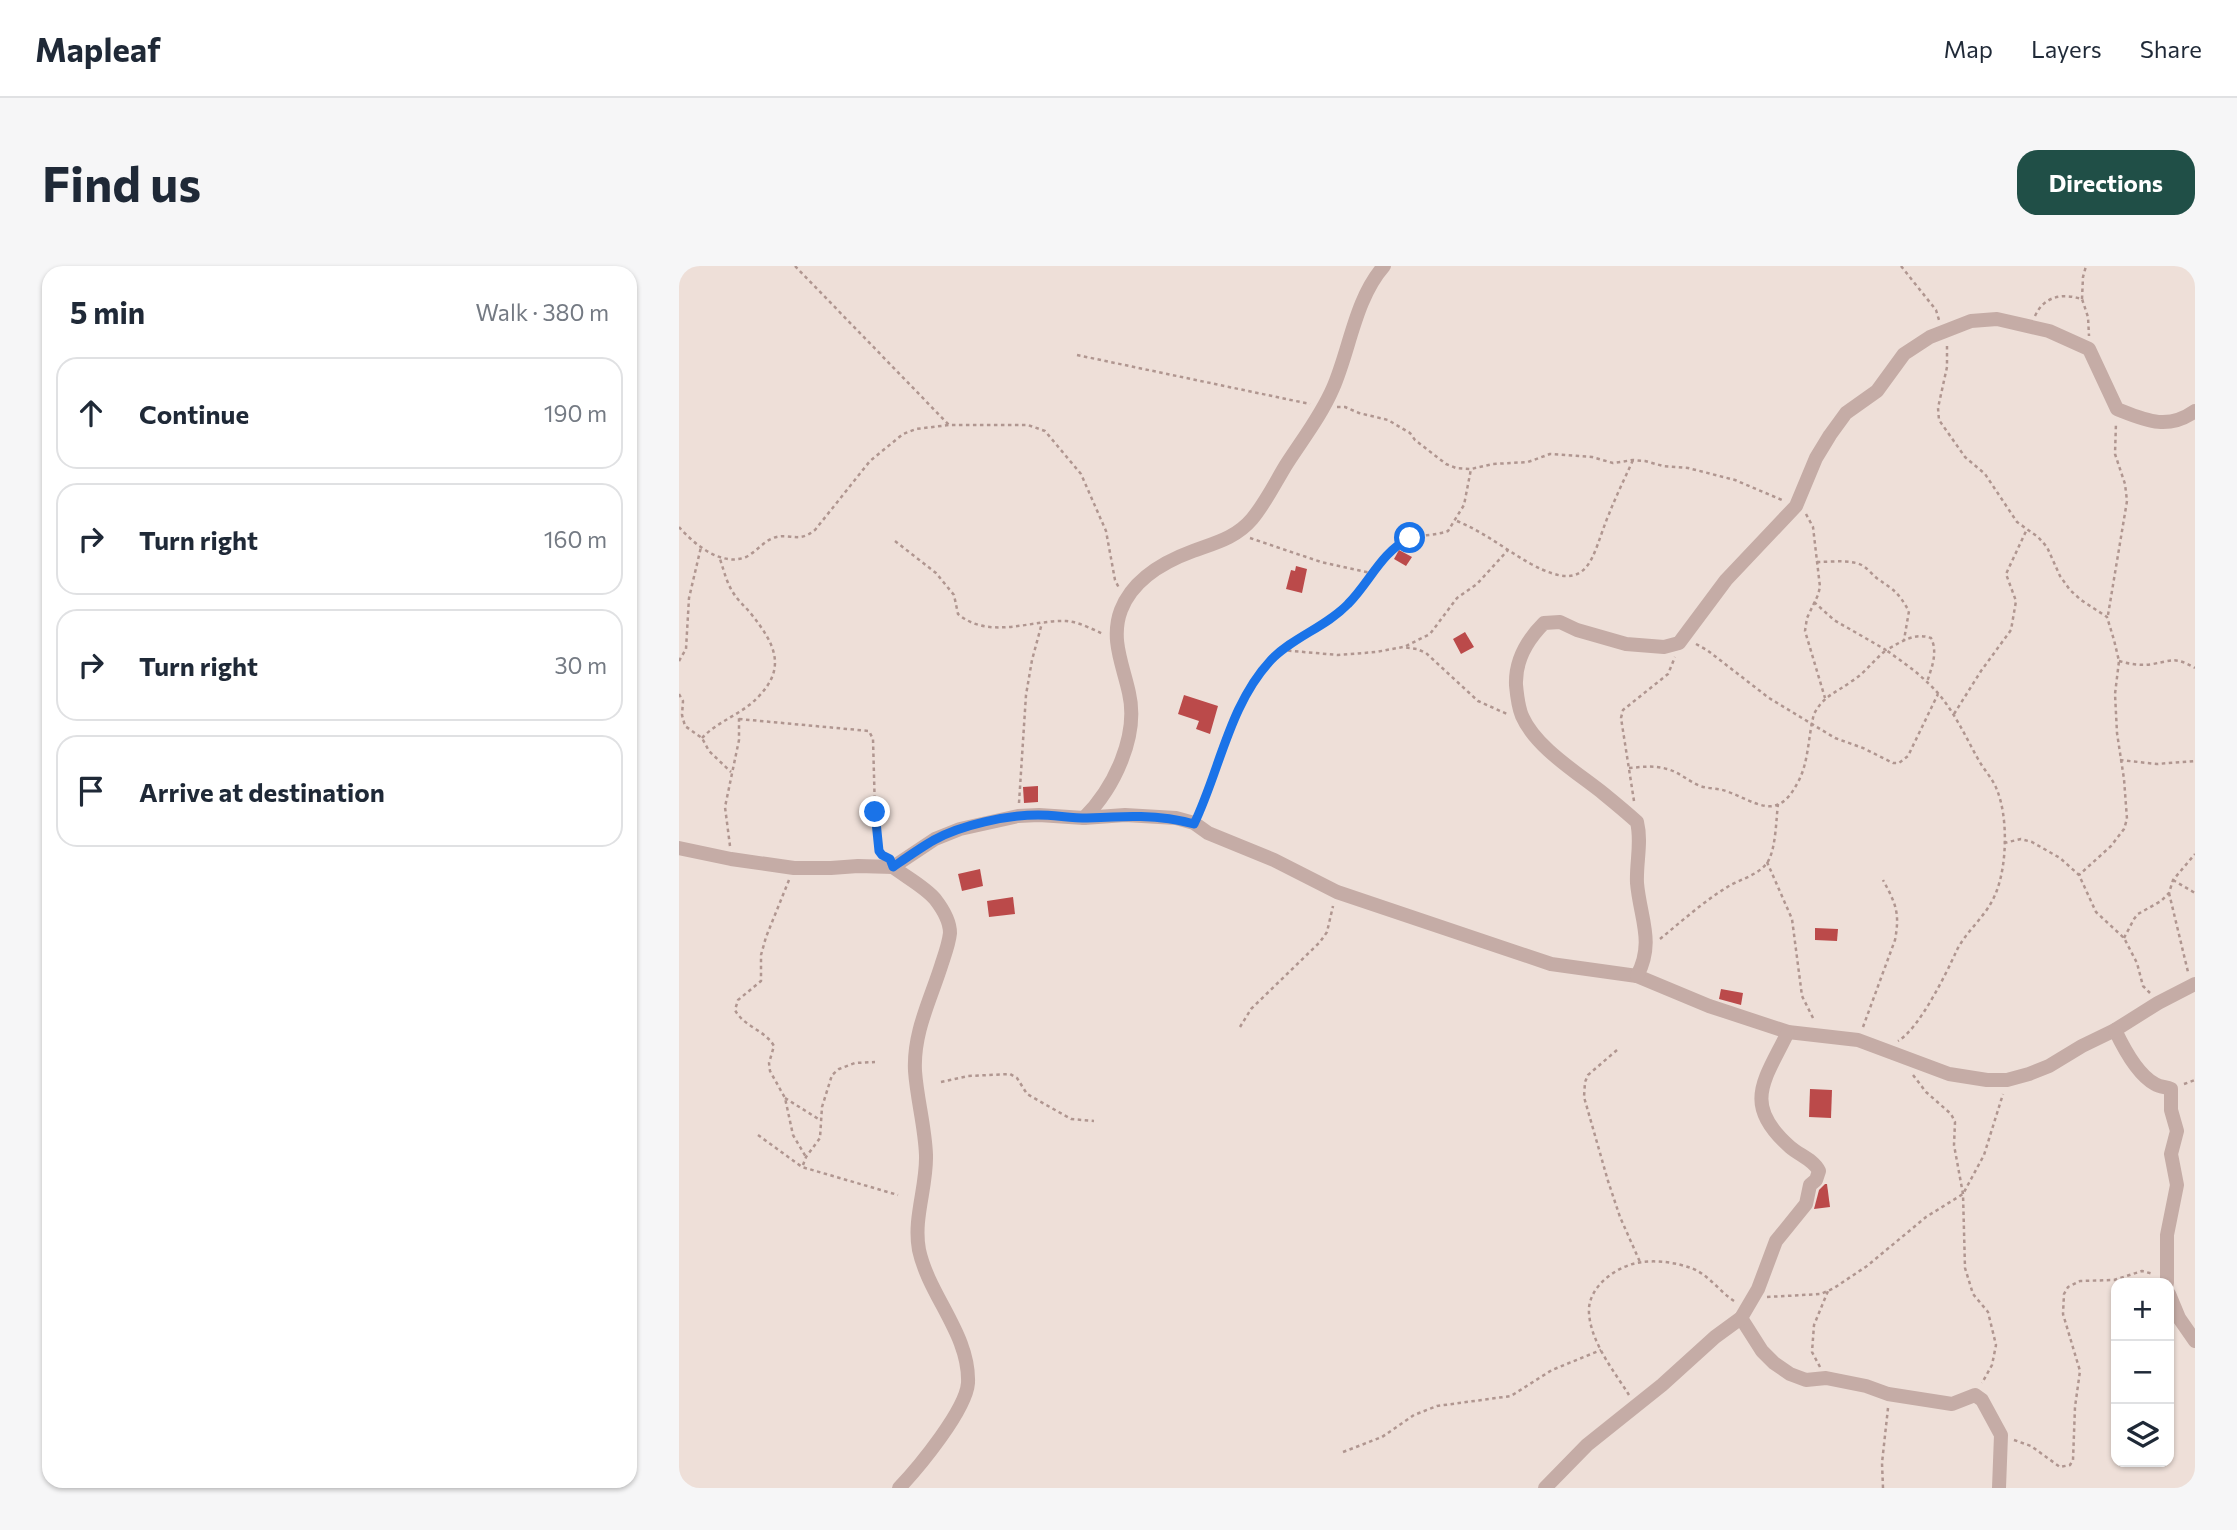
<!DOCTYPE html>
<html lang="en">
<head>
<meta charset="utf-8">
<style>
	body { margin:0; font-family:Commissioner,sans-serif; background:#f6f6f7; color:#1f2937 }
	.controls { position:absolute; right:21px; bottom:21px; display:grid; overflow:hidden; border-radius:14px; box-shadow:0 2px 5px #0004 }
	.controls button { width:63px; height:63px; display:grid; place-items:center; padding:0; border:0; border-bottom:2px solid #e0e1e3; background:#fff; color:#1f2937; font:35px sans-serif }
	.stop { position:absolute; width:21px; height:21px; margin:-16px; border:5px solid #1a73e8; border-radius:50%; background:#fff }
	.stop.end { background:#1a73e8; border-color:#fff; box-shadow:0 2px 7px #0008 }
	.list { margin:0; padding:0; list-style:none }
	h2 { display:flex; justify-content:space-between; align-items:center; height:91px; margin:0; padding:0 28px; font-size:30px }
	h2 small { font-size:23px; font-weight:400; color:#747a83 }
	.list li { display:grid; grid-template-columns:46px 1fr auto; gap:21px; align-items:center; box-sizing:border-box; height:112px; margin:0 14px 14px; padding:0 14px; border:2px solid #e0e1e3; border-radius:21px }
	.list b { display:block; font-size:26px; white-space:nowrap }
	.list em { font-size:23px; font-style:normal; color:#747a83 }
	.icon { flex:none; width:38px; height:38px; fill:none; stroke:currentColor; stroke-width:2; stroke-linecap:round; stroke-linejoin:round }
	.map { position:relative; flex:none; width:1516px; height:1222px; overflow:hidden; border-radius:21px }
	header { display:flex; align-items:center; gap:42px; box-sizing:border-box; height:98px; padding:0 35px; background:#fff; border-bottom:2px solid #e0e1e3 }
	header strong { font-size:33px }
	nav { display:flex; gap:38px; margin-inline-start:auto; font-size:24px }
	.intro { display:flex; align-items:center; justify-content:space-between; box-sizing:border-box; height:168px; padding:0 42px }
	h1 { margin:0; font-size:49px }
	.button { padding:18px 32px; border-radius:21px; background:#204f47; color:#fff; font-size:24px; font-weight:700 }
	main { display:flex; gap:42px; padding:0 42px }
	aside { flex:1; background:#fff; border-radius:21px; box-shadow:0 2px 5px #0004 }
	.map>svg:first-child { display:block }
	.building { fill:#bb4a4a }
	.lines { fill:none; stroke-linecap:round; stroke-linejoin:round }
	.path { stroke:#b09690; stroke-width:2.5; stroke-dasharray:3.5 3.5; stroke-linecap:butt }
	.minor { stroke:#c5aca6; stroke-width:14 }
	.route { stroke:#1a73e8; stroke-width:9 }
</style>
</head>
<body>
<header>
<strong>Mapleaf</strong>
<nav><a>Map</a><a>Layers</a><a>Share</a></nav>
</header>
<div class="intro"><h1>Find us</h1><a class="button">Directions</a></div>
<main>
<aside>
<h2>5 min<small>Walk · 380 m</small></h2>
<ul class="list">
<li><svg class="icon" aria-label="ahead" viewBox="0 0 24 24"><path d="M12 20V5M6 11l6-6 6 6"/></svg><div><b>Continue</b></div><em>190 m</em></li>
<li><svg class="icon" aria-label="right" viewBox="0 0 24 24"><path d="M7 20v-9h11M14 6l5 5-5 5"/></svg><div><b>Turn right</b></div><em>160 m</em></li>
<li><svg class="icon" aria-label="right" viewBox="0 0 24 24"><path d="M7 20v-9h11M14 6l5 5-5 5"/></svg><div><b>Turn right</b></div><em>30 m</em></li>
<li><svg class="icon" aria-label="arrive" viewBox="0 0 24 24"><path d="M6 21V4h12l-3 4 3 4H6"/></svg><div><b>Arrive at destination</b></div></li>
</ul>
</aside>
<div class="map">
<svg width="1516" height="1222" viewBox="0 0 1516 1222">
	<rect width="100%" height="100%" fill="#eedfd8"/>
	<g class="building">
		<polygon points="720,284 733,291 727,300 715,293"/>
		<polygon points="617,300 628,303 623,327 607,323 612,304 616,305"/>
		<polygon points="786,366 795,381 782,388 774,373"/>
		<polygon points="505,429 539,440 531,468 517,463 520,455 499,448"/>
		<polygon points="359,520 359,536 345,537 344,521"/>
		<polygon points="301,603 304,620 283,625 279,608"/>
		<polygon points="334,631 336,648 310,651 308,635"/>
		<polygon points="1136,662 1159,663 1158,675 1136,674"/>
		<polygon points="1042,723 1064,727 1062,739 1040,733"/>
		<polygon points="1131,823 1153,824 1152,852 1130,851"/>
		<polygon points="1146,918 1148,918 1151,941 1135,943 1140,924"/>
	</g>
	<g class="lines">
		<g class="path">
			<polyline points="116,0 270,159"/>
			<polyline points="1222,0 1257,44 1260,54"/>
			<polyline points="1403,33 1404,11 1407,0"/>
			<path d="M1356 50C1365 30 1383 27 1403 33L1409 51 1410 70"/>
			<polyline points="1268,80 1268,101 1259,142 1260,154 1286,191 1306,208 1338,256 1359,271 1368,281 1381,310 1391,324 1402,334 1428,351 1435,374 1440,395 1436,428 1438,467 1445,513 1448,553 1445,563 1432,580 1400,609"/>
			<polyline points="398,89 631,138"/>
			<polyline points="658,141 666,141 680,147 709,154 731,167 736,174 767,198 777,202 792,203 814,198 849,196 871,188 913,191 934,197 954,194 966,195 984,200 1009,202 1056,214 1103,234"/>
			<polyline points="1127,248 1134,261 1141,321 1139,329 1128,352 1126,365 1146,432"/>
			<path d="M778 255C805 266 827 284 852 298 913 331 912 290 930 248 937 230 946 212 954 194"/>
			<path d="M0 261C15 278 42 301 67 291 77 286 84 276 94 272 111 266 119 278 136 264L191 195 224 168 237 163 270 159H349L366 165 402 208 427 265 436 314 440 322"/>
			<polyline points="571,272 642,296 692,307"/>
			<path d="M216 275 257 307 275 329 279 348C310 374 351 354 387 355 400 356 413 363 424 368"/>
			<path d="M1138 296C1150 296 1165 294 1177 297 1187 299 1192 308 1199 313 1217 326 1218 325 1230 345L1225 374"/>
			<path d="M1135 336 1155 354 1207 384C1223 376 1234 366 1252 372 1259 386 1253 401 1248 416"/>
			<polyline points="1429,349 1448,235 1446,218 1436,188 1437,157"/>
			<polyline points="1017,378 1028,384 1090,432 1156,472 1184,482 1214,497 1220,497 1229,490 1259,428"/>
			<polyline points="727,380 751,368 778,332 798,318 829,284"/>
			<polyline points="602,384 659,389 697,386 724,381 738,383 747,387 799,435 828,448"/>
			<polyline points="0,395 7,383 10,332 22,281"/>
			<path d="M1440 395C1451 398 1462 400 1474 398 1494 394 1497 391 1516 402"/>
			<polyline points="0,428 4,435 3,449 6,460 23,472 30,485 52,506"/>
			<polyline points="1275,448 1302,405 1332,364 1337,335 1327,308 1348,263"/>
			<polyline points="60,453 190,465 194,473 196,546 201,586"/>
			<path d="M23 472C40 454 64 448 80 430 108 401 95 377 73 349 67 341 60 336 55 328 48 318 45 305 41 293"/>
			<polyline points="1441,494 1478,498 1516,495"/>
			<path d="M950 502C963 501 975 499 988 503 1000 506 1009 515 1021 520 1030 523 1039 522 1047 525 1078 536 1098 557 1119 516 1130 496 1129 470 1135 448 1145 429 1157 427 1173 415 1186 407 1195 394 1207 384 1221 394 1237 405 1249 417 1272 438 1284 466 1299 493 1305 504 1314 513 1318 524 1329 551 1328 597 1318 624 1309 650 1287 664 1277 686 1267 708 1240 763 1219 775"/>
			<polyline points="955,535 942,452 944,444 989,408 996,391"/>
			<polyline points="340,537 347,429 353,394 363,357"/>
			<path d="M521 545C530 526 535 505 543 485 555 454 568 422 590 396 610 373 641 365 663 344 686 323 698 287 728 274 741 268 756 270 769 265L785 239 792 203"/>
			<polyline points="1325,577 1342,573 1353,576 1381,592 1400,609 1417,646 1445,672 1458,697 1464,720 1471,727"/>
			<polyline points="51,580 46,541 60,474 60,451"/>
			<polyline points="1088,596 1113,653 1123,730 1135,754"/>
			<path d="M110 614 87 671 82 689V715L59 734 56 744C65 761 86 764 95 780L90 797 91 805 106 832 114 869 127 891"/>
			<polyline points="1494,614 1516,627"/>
			<polyline points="1490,627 1509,706"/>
			<polyline points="1445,672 1455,653 1459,648 1482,635 1490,627 1494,614 1516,588"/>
			<path d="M981 673C1003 655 1025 635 1050 620 1062 613 1079 609 1088 597 1097 584 1097 554 1099 538"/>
			<polyline points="561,761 572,743 641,676 648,666 654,640"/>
			<path d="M1184 761 1216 674C1221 647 1217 638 1204 614"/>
			<polyline points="938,784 909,809 906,816 905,831 929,915 941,951 961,996"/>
			<polyline points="1234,809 1247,826 1272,848 1276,856 1275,879 1284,928 1286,1002 1294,1028 1309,1046 1317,1079 1313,1099 1303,1117"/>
			<polyline points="262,816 289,810 331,808 338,812 348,828 392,853 415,855"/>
			<polyline points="1505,818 1516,814"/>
			<polyline points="106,832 141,854"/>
			<polyline points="79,869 123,901 219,929"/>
			<polyline points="124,899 127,891 141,872 143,841 153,809 160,803 176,797 196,796"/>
			<polyline points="1088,1031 1142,1028 1155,1022 1188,1000 1247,951 1284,928 1305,889 1324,828"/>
			<polyline points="1141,1101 1133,1086 1135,1059 1149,1025"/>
			<path d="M950 1129C935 1105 912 1077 910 1047 908 1020 940 998 964 996 980 994 998 997 1012 1002 1029 1008 1040 1025 1055 1035"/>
			<polyline points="1335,1174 1352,1180 1381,1201 1391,1199 1394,1194 1396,1141 1401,1105 1384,1048 1385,1028 1389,1021 1401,1015 1435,1014 1463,1005 1474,1008"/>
			<polyline points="664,1186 703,1171 735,1149 758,1140 832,1130 873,1104 922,1084"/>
			<polyline points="1204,1222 1203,1197 1209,1142"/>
		</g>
		<g class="minor">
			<path d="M405 552C435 522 460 470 450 427 444 399 431 373 442 344 454 313 484 296 514 285 536 277 557 272 573 253 587 236 596 217 607 199 623 174 642 150 654 122 671 83 676 33 705 0"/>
			<polyline points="0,582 52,593 115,602 152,602 179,600 214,601 256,573 281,563 339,550 360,549 405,552 446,549 497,552 515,557 529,567 595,594 658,626 872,698 958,710 1030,740 1109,766 1179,774 1270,808 1308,814 1328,814 1350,808 1370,800 1403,780 1436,764 1479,737 1516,718"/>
			<path d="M214 601C227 611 246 621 256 633 263 642 271 655 271 667 270 677 266 688 263 697 252 733 234 766 236 805 238 833 246 861 247 889 248 921 234 952 240 984 250 1030 291 1069 289 1117 287 1144 240 1201 220 1222"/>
			<path d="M958 710C976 676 961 652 958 617 957 597 963 576 958 556 947 546 936 537 925 528 899 507 857 482 843 450 839 440 838 430 837 419 836 394 848 374 865 357L881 356 898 364 947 378 985 381 1000 377 1047 314 1117 240 1137 192 1151 169 1167 147 1198 125 1225 88 1251 71 1292 55 1318 53 1370 65 1410 83 1438 143C1466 154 1488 165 1516 145"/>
			<path d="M1436 764C1444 781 1459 809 1476 818 1481 821 1487 821 1492 823V844L1498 865 1492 888 1498 919 1488 969V1017"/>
			<polyline points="1490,1028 1500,1052 1516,1075"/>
			<polyline points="1062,1052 1083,1085 1095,1097 1111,1108 1127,1114 1147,1112 1187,1120 1209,1128 1273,1138 1296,1129 1303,1134 1322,1169 1320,1222"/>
			<path d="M866 1222 908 1179 983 1119 1036 1071 1062 1052 1079 1023 1097 975 1127 938 1131 919 1137 914 1140 905C1135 894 1120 889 1111 881 1062 838 1086 814 1109 766"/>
		</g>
	</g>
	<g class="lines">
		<path class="route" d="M196 546 200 585 203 589 211 593 214 601C227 592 241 582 255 574 282 559 328 549 359 549 375 549 391 552 408 552 444 550 480 548 515 558 541 504 550 439 592 394 614 371 647 361 669 338 691 316 702 286 731 272"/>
	</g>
</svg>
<div class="controls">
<button>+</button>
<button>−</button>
<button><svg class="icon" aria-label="layers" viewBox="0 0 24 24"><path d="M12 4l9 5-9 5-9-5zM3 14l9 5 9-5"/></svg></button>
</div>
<div class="stop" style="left:731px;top:272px"></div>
<div class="stop end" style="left:196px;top:546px"></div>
</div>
</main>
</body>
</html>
